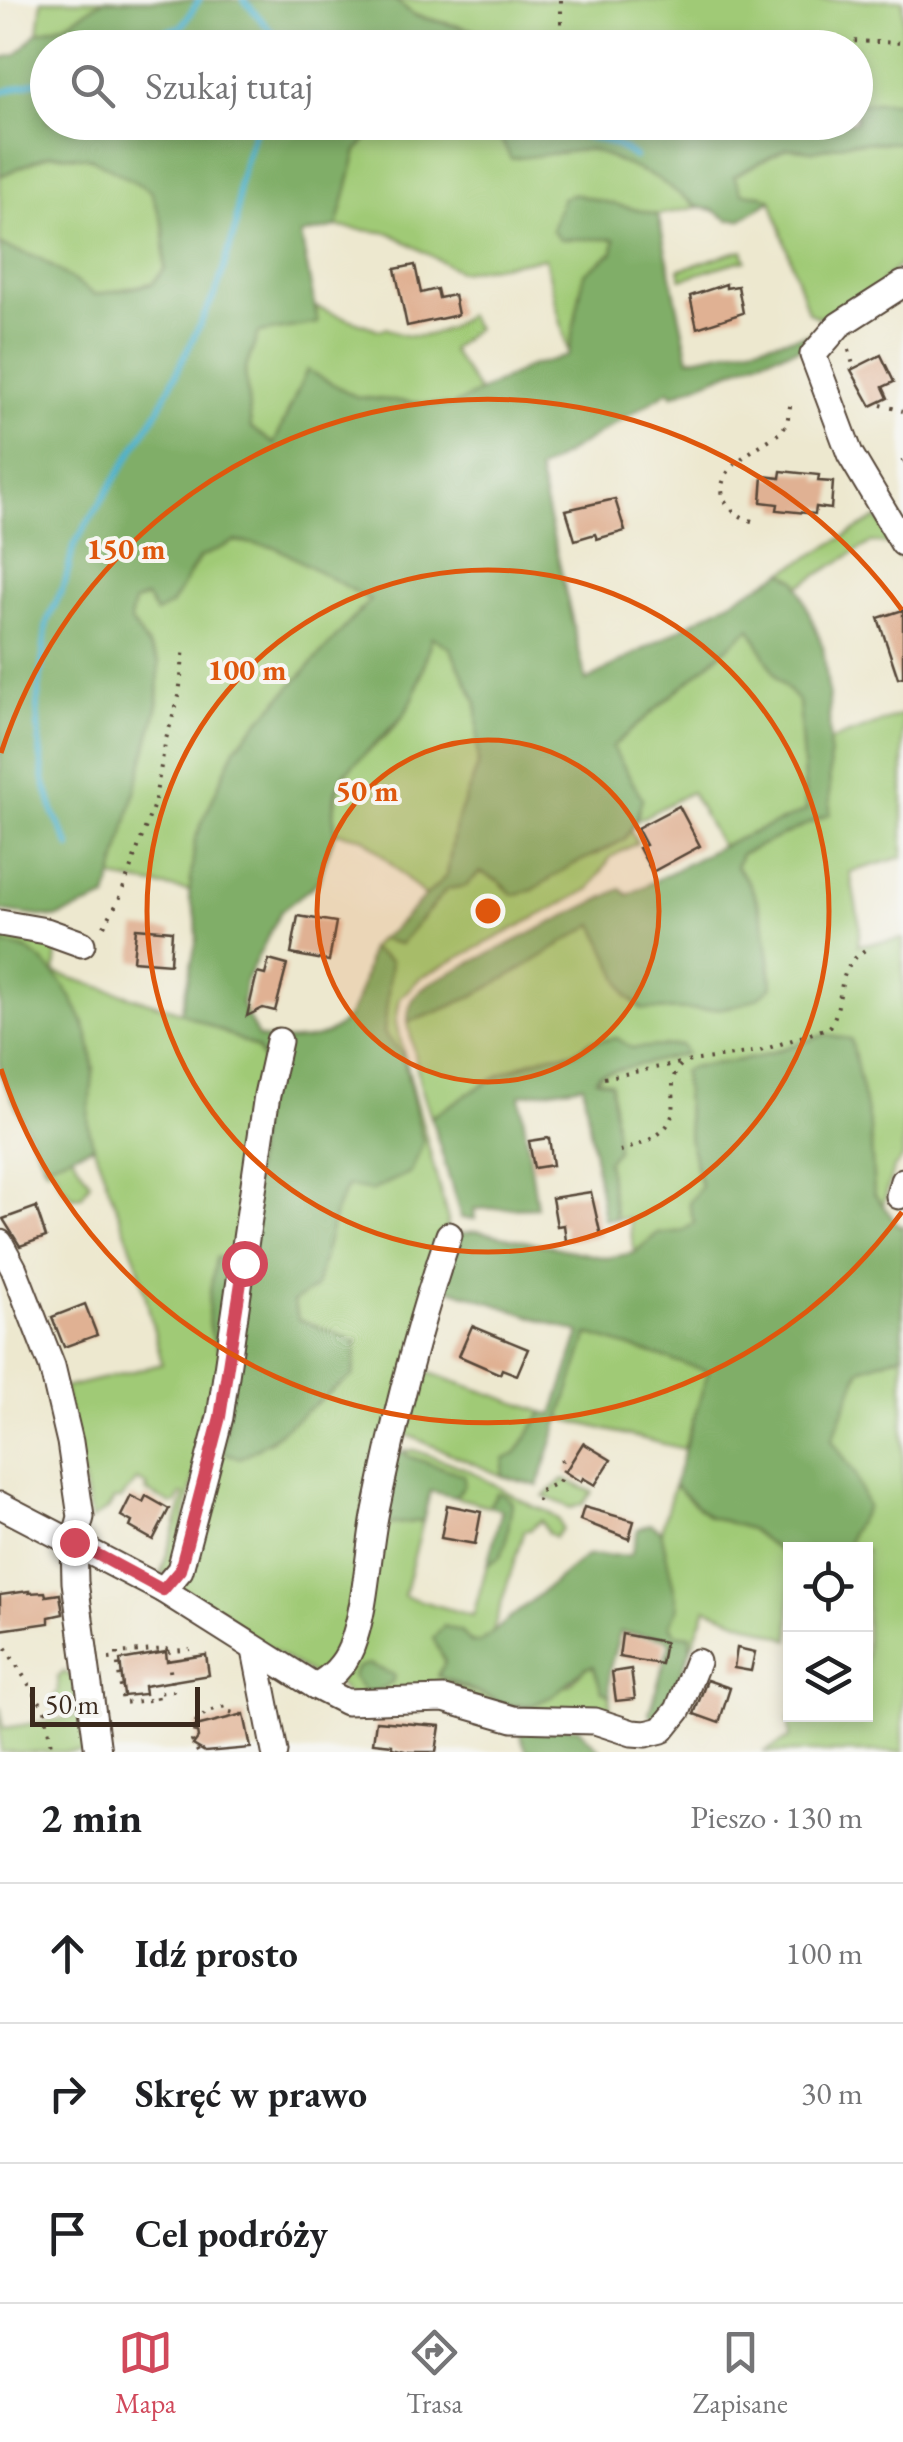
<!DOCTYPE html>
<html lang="pl">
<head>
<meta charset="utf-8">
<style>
	body { margin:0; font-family:"EB Garamond",serif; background:#f2f2f2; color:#202124 }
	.controls { position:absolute; right:30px; bottom:30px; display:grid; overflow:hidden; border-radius:0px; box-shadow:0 5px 15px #0003 }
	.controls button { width:90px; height:90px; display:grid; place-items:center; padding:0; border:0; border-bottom:2px solid #e0e0e0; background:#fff; color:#202124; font:50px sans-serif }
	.scale { position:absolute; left:30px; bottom:25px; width:170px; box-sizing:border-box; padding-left:10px; border:5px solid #3b2a1e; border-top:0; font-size:28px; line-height:35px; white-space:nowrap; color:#3b2a1e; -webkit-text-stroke:8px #f6f6f2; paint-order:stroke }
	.stop { position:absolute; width:30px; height:30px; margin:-22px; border:8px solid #d1495b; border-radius:50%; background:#fff }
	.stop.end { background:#d1495b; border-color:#fff; box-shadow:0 2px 10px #0008 }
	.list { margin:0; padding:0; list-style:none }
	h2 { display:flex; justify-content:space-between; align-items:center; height:130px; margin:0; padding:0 40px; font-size:42px }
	h2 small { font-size:32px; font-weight:400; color:#757577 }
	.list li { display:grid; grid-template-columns:65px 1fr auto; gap:30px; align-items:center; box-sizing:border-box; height:140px; padding:0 40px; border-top:2px solid #e0e0e0 }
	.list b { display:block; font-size:38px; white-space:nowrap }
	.list em { font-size:32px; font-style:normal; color:#757577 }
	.icon { flex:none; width:55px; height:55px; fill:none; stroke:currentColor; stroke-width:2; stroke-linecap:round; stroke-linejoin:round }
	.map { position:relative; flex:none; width:903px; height:1752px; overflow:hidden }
	.search { position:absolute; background:#fff; box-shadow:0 5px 15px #0003; left:30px; right:30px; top:30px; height:110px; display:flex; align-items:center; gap:25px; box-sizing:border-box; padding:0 35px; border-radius:55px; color:#757577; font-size:38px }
	.sheet { height:550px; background:#fff }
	nav { display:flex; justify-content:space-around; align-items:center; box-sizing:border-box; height:140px; border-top:2px solid #e0e0e0; background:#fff; font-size:28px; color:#757577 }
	nav a { display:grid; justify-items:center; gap:5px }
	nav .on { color:#d1495b }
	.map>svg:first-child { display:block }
	.green { fill:#a0ca76; stroke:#6e7a4a; stroke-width:2.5 }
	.forest { fill:#80ae67; stroke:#5e6c42; stroke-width:2.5 }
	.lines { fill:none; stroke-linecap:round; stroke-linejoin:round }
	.stream { stroke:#4fb2ce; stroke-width:6 }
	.building { fill:#e0b193 }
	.minor-casing { stroke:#564639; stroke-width:29 }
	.path { stroke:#564639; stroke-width:4; stroke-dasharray:2.5 8; stroke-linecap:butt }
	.minor { stroke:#fff; stroke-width:25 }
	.route { stroke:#d1495b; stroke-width:12 }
	.ring { fill:none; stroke:#df570d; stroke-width:5 }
	.centre { fill:#df570d; stroke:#f6f6f2; stroke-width:5 }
	.ring-label { font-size:30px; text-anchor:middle; font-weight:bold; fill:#df570d; stroke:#f6f6f2; stroke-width:8; stroke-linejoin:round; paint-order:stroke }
</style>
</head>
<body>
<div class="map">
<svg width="903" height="1752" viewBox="0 0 903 1752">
	<rect width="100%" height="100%" fill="#f6f6f2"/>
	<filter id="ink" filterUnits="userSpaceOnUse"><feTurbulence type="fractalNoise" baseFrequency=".01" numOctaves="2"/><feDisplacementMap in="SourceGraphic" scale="20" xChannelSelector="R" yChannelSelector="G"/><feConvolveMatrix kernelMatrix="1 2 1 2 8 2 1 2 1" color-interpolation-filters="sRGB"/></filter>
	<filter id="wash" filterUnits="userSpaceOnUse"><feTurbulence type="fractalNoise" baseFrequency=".0048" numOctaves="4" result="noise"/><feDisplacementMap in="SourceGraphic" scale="40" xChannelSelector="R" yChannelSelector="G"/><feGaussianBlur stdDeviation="2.25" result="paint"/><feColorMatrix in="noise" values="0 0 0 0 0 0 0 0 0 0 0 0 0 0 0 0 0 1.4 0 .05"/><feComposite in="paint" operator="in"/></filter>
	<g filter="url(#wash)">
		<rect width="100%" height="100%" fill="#ede8cf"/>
		<g class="green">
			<polygon points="42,0 104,0 66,24 38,33"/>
			<polygon points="395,0 903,0 903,102 856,104 856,48 541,47 415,15"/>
			<polygon points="379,123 493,123 511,158 590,149 657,178 698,207 658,215 573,194 615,238 613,252 584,274 569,356 545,258 460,272 390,233 337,227 357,151"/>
			<path d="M852 142 903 143V262L882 281 886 289C862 303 834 331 808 312L771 200 761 195 741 194 734 176 787 148 813 151Z"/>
			<polygon points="51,154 91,158 152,191 164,228 165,269 152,283 95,295 41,259 0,245 0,176"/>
			<path d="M743 250 746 260C722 264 704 273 681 279L679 269C702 264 720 255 743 250Z"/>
			<path d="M316 307 379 330 386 328C413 344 444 335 467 315L476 328 451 350 479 392 452 406 357 397 307 370 274 444 251 428 245 371 258 333 317 323Z"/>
			<polygon points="877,518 903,553 903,561 890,544 872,542 799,586 796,580 783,572"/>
			<polygon points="235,541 275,547 370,600 235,748 195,839 190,891 112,878 158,705 159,662 130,620 134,602 146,597 171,605 199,558"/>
			<polygon points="750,627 777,678 799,702 806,811 721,846 691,792 636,821 642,798 611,747"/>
			<path d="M432 636 450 648 477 703 478 766 455 826 447 875 426 897 364 838 335 832C328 756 375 762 407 710 420 688 425 661 432 636Z"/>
			<path d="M903 714V857L850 872 860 926 858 945 903 939V1158L893 1169 883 1206 874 1195 870 1127 824 1035 755 1058 691 1067 683 1072 689 1136 701 1187 694 1223 683 1231 657 1234 634 1253 629 1218 616 1219 606 1160 617 1150 596 1079 632 1048C603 1030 599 1043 574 1052 564 1055 553 1054 543 1057 502 1069 467 1095 431 1117L420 1084 408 1022C476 1002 535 960 594 923L627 996 772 986C768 948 765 894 736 867L741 854 829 814V741Z"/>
			<path d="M630 830 637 843 611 857 590 889 420 978 400 998 396 1023 448 1221 350 1630 318 1678 184 1597 180 1583 228 1404 268 1443 316 1400 353 1375 357 1341 298 1319 293 1302 347 1186 392 1180 411 1172 423 1142 402 1053 384 1034 391 961 370 949 379 939 400 944 447 889 466 885 480 872 499 881 513 895C536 890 549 877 569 866 590 855 616 851 630 830Z"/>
			<polygon points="0,930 42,939 57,952 55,973 181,1012 257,1048 267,1069 224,1347 173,1570 154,1577 161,1573 185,1495 181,1494 177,1503 172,1504 146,1491 148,1486 137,1480 121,1499 114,1499 108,1509 91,1520 64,1388 162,1364 138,1265 86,1126 94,1068 26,949 0,944"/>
			<polygon points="71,1154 90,1182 82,1196 73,1197 61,1185 54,1168 46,1169 44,1165"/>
			<polygon points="587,1334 709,1371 684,1449 559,1418"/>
			<polygon points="903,1354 903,1752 763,1752 790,1738 789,1719 792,1715 866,1714 866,1550 847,1549 851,1533 867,1507 855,1474 832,1440 860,1369"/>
			<polygon points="418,1369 543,1412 502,1476 403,1433"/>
			<polygon points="414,1450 467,1469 532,1506 547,1511 559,1520 562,1529 555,1537 548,1533 541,1520 530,1530 524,1530 492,1634 479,1643 471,1642 460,1631 433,1639 442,1650 447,1682 508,1705 571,1684 585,1668 594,1666 602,1691 610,1696 610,1714 347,1695 336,1680 382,1525 423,1521 404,1596 473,1616 487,1565 500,1557 512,1503 497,1493 489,1506 455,1497 464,1485 464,1475 407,1456 405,1451"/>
			<polygon points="564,1479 592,1492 583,1504 571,1508 544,1496"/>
			<polygon points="674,1485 708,1516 750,1529 790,1560 790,1640 706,1608 690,1651 690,1635 675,1633 669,1625 678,1607 661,1531"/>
			<polygon points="61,1543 93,1752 0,1752 0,1707 4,1728 84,1715 63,1556 57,1546"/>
			<polygon points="64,1672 74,1678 79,1710 63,1712 49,1704 58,1691 57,1677"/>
		</g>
		<g class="forest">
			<path d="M104 0H395L415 16 541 47 48 48V122L379 123 357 151 337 227 301 235 318 323 258 333 245 371 251 428 274 444 307 370 357 397 452 406 530 366 568 356 584 274 613 252 615 239H560L552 230 562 198 573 194 658 215 689 359 824 331 800 348 763 358 672 395 670 390 538 471 586 681 783 572 796 580 823 647 829 698 830 814 741 854 736 867C764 894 768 948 772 986 746 1017 678 1009 642 1009L627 996 594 924C534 960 476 1002 408 1022 408 1002 415 993 432 982L621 889 628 895 721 846 806 811 799 702 777 678 750 628 612 747 642 798 636 821 624 840 568 867 533 890 513 895 499 881 480 872 466 886 447 889 400 944 379 939 390 932 447 875 455 826 478 766 477 703 450 648 432 637 414 696 404 715 346 772 336 790 333 810 335 832 318 882 281 911 245 982 242 1005 258 1037C272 1041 283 1041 298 1040 354 1038 360 995 370 949L391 961 384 1034 402 1053 423 1142 411 1172 371 1191 347 1186 336 1209 316 1287 293 1302 298 1319 357 1341 353 1376C314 1401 282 1436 240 1458L223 1452 265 1064 257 1048 181 1012 197 938 196 917 189 897 195 839 235 748 370 600 275 547 235 541 199 558 171 605 156 613 146 597 134 602 130 620 159 662 158 705 107 898 55 918 0 911V245L41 259 95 295 152 284 165 269 164 228 151 191 91 158 51 154 0 176V59L17 54 37 33 66 24Z"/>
			<polygon points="876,102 903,102 903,143 852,142 813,151 787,148 734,176 742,193 761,195 771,200 742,219 729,220 713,210 698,207 657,178 590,149 511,159 493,123 856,122 856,104"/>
			<path d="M0 944C10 946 21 946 30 952 64 974 94 1029 93 1070 93 1100 82 1116 94 1146L44 1165 0 1073Z"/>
			<polygon points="824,1035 851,1039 870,1127 874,1194 899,1226 903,1226 903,1354 860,1369 832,1440 855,1474 867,1507 851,1533 847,1549 790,1550 790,1560 750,1529 708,1516 674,1485 708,1371 588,1334 538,1486 502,1476 504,1459 516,1454 543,1412 553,1415 580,1333 442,1286 456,1234 477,1231 606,1258 634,1253 657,1234 683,1231 694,1223 689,1203 701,1186 690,1142 683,1072 691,1067 755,1058"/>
			<polygon points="617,1038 632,1048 681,1045 686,1054 599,1074 596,1079 611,1083 617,1150 607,1161 616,1219 604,1219 583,1085 520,1095 537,1207 474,1209 475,1219 461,1218 431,1117 503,1073 546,1056 575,1052 590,1042"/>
			<path d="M235 1256 219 1349C200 1324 211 1287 216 1258Z"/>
			<polygon points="405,1451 407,1456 464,1475 464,1485 455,1497 430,1491 423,1521 382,1525 396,1454"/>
			<polygon points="497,1493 505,1495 512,1503 506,1543 500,1557 487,1565 502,1510 489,1506"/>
			<polygon points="650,1524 661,1531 678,1607 670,1625 675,1633 690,1635 690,1651 661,1720 653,1721 649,1713 670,1643 665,1638 620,1632 609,1671 610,1696 602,1691 593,1666 585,1668 551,1697 533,1705 508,1705 438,1676 445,1662 433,1638 444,1626 460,1631 471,1642 480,1643 586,1556 631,1555 638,1529"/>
			<polygon points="369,1664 394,1675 392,1683 367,1696 352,1676 358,1667"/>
			<polygon points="517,1727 578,1728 602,1752 527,1752"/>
		</g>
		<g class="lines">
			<g class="stream">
				<polyline points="244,0 277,38 277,48"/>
				<polyline points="277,38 318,36 334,48"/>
				<polyline points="116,48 182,26 199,0"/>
				<polyline points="0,93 48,78"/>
				<path d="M499 122C512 125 525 130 538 131 575 135 604 134 635 157"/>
				<polyline points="70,847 54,814 44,780 39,741 37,706 47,622 65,583 74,545 159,409 218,287 236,227 239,183 257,122"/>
			</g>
		</g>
		<g id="blocks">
			<g class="building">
				<polygon points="415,265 421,293 437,289 439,298 454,295 458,315 407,326 395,269"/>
				<polygon points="726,284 726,288 738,286 743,313 697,328 690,296"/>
				<polygon points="881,355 894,382 883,387 888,398 871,406 851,370"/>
				<polygon points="781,471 819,475 818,481 833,482 831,509 816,507 815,514 777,510 778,504 761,502 763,476 780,478"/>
				<polygon points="615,499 625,531 597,539 595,534 575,540 566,510"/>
				<polygon points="903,610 903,677 898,678 878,618"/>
				<polygon points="679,806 700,846 652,872 639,848 646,845 637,828"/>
				<polygon points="298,916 336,922 329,961 291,954"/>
				<polygon points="136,928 172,931 170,964 133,961"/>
				<polygon points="269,960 287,965 275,1011 263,1008 247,1016 257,973 265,975"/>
				<polygon points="549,1138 553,1165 534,1168 529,1141"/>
				<polygon points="591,1192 601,1236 566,1241 564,1225 557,1226 552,1198"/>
				<polygon points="36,1207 46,1237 20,1246 3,1219"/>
				<polygon points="85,1304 97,1335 64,1347 52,1317"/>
				<polygon points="472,1326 528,1349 517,1375 502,1369 500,1374 459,1356"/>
				<polygon points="583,1443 611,1460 595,1485 583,1478 581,1482 565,1472"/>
				<polygon points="131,1496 143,1502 146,1496 169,1509 153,1540 130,1527 132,1522 121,1516"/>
				<polygon points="447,1505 481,1512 475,1544 441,1538"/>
				<polygon points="584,1507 634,1521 629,1539 580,1520"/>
				<polygon points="29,1591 29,1593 45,1592 46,1596 60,1594 63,1614 49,1617 49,1623 0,1630 0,1595"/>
				<polygon points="622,1634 665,1642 661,1664 619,1657"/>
				<polygon points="737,1648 755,1652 751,1671 734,1668"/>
				<polygon points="166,1652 167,1661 206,1655 209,1675 144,1686 145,1694 124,1696 120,1660"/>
				<polygon points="631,1669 635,1699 616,1701 612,1672"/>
				<polygon points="707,1680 730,1688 719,1723 694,1714"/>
				<polygon points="244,1714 251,1748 205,1752 193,1745 198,1738 196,1726"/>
				<polygon points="376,1721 440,1726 436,1752 409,1752 392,1748 392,1745 373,1743"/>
			</g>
		</g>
	</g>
	<g filter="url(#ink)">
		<use href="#blocks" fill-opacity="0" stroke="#564639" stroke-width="2.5"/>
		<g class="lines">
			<defs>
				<g id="minor">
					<polyline points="903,284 839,325 813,355 850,454 903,543"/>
					<polyline points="0,923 46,931 82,944"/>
					<polyline points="899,1196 903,1181"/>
					<polyline points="0,1243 14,1269 52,1366 70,1442 81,1517 74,1543 75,1582 98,1752"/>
					<polyline points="0,1505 163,1590 315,1686 346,1702 444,1699 513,1719 595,1721 632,1733 646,1734 662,1730 678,1710 697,1662"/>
					<polyline points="163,1590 180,1570 220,1417 267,1095 279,1041"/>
					<polyline points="255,1650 275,1752"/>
					<path d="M315 1686C331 1678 344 1665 351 1648 367 1606 367 1555 376 1511 395 1417 418 1325 449 1235"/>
				</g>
			</defs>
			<use href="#minor" class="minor-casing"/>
			<g class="path">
				<polyline points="561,0 561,32 566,48"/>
				<polyline points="792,48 851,41 903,43"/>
				<polyline points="849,350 853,365"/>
				<polyline points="881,405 903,411"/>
				<polyline points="902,462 903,461"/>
				<path d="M752 521C731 515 712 494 728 472 740 456 765 443 781 432L787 423 791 401"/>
				<polyline points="104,926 119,900 154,804 166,739 179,696 184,647"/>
				<polyline points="604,1078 680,1063"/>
				<path d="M620 1151C710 1126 651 1085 685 1062L760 1051 830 1027C847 997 832 970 868 948"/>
				<polyline points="538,1501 540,1491 559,1482 564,1470 561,1458"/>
				<polyline points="0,1633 8,1632"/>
				<polyline points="0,1639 45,1710 52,1752"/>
				<polyline points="168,1652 190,1649"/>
				<polyline points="109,1659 117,1658 117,1653 167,1649 173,1691 156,1693 157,1699 123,1703 117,1658"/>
				<polyline points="230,1712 246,1716"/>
				<polyline points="198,1752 192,1741 197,1719 209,1711 229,1705"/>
			</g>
			<use href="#minor" class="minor"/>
		</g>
	</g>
	<g class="lines" filter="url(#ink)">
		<polyline class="route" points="74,1542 163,1590 180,1570 220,1417 244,1263"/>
	</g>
	<circle cx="488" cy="911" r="171" fill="#df570d" fill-opacity=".12"/>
	<g class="ring">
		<circle cx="488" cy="911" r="171"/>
		<circle cx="488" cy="911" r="341"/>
		<path d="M902 1212A512 512 0 0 1 1 1069M1 753A512 512 0 0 1 902 610"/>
	</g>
	<circle cx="488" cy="911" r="15" class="centre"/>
	<g class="ring-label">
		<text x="126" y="559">150 m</text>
		<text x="247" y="680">100 m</text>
		<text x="367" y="801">50 m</text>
	</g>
</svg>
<div class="controls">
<button><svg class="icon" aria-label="locate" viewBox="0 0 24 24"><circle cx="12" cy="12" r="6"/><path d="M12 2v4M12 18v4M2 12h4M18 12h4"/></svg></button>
<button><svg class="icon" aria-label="layers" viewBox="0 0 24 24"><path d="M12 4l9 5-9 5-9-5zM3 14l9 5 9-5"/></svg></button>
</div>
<div class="scale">50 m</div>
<div class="stop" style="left:244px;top:1263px"></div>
<div class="stop end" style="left:74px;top:1542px"></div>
<div class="search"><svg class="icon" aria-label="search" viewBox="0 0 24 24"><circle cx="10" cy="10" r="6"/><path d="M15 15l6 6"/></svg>Szukaj tutaj</div>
</div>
<section class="sheet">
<h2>2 min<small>Pieszo · 130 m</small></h2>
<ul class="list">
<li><svg class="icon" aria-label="ahead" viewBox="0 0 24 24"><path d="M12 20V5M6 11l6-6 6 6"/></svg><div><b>Idź prosto</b></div><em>100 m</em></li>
<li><svg class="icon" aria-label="right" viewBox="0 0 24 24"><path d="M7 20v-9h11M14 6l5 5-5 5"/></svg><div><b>Skręć w prawo</b></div><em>30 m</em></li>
<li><svg class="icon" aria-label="arrive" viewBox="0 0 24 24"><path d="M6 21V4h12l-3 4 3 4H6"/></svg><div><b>Cel podróży</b></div></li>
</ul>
</section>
<nav>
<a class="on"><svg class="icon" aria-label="map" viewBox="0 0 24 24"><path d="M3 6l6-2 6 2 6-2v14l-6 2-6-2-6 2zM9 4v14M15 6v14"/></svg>Mapa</a>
<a><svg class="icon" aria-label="directions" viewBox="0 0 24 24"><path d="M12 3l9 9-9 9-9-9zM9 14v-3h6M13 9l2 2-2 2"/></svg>Trasa</a>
<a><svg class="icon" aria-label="saved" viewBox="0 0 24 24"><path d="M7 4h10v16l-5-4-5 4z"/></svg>Zapisane</a>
</nav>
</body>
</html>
